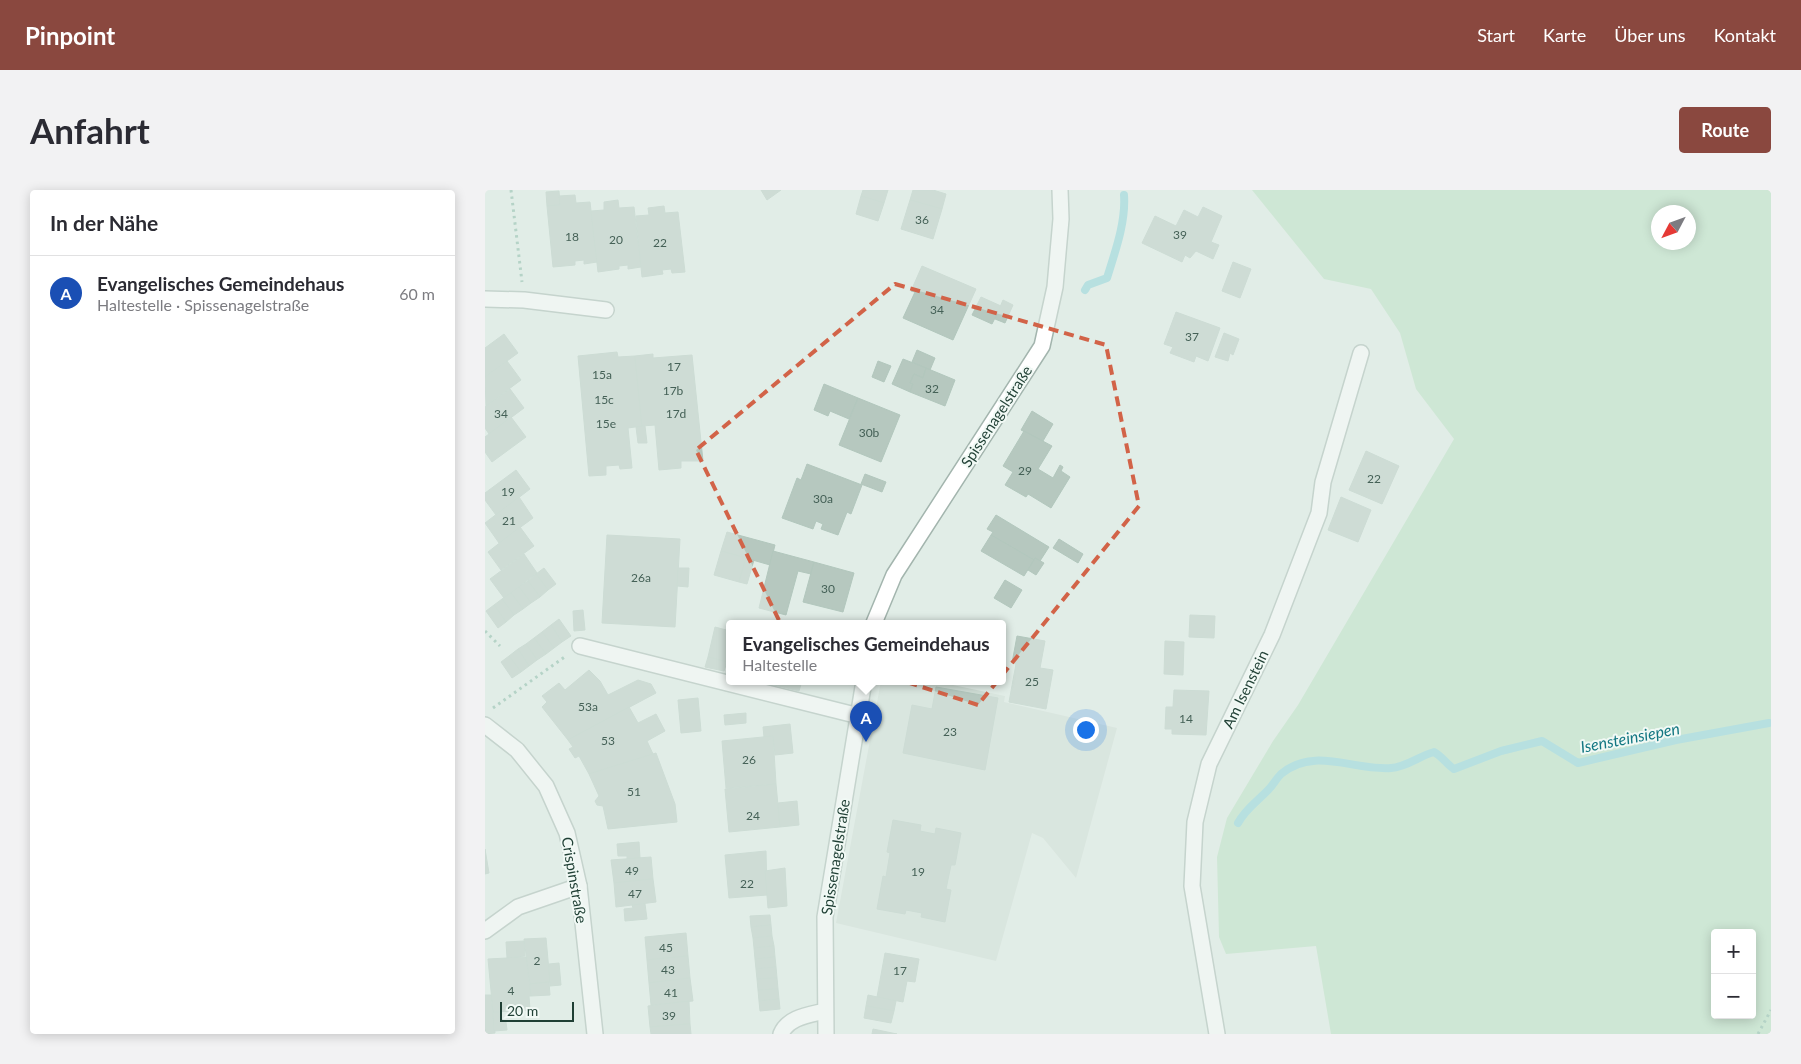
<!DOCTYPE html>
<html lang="de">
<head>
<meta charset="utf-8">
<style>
	body { margin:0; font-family:Lato,sans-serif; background:#f2f2f3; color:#2b2b33 }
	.controls { position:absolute; right:15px; bottom:15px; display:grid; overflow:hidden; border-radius:5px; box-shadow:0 2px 12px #0003 }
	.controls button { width:45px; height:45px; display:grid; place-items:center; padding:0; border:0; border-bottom:1px solid #e1e1e2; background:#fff; color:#2b2b33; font:25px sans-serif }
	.compass { position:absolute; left:1166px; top:15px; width:45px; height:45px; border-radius:50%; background:#fff; box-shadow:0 2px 12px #0003; rotate:229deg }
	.scale { position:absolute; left:15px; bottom:12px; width:74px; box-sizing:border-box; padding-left:5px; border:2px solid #1f3f34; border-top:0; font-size:14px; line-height:18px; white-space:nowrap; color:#1f3f34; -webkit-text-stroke:4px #f1f9f5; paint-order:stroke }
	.you { position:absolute; left:600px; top:539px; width:18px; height:18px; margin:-12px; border:4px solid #fff; border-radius:50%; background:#1a73e8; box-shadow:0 0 0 8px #1a73e833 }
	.badge { display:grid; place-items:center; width:32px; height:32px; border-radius:50%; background:#8a483f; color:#fff; font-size:16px; font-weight:700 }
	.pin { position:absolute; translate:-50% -41px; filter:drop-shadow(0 1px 2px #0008) }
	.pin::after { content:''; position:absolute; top:26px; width:18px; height:15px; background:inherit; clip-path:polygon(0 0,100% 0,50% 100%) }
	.popup { position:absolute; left:241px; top:430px; width:280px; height:65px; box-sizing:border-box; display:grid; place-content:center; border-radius:5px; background:#fff; filter:drop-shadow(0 1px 4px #0005); font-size:16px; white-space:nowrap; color:#7c7c81 }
	.popup b { font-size:19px; color:#2b2b33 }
	.popup::after { content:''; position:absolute; left:50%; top:100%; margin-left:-10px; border:10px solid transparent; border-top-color:#fff }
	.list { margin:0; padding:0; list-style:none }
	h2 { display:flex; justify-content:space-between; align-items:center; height:65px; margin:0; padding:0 20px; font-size:21px }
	h2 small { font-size:16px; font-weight:400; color:#7c7c81 }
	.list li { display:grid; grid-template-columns:32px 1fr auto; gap:15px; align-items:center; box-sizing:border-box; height:75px; padding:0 20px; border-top:1px solid #e1e1e2 }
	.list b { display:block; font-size:19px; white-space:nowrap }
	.list p { margin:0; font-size:16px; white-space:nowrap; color:#7c7c81 }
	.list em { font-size:16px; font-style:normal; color:#7c7c81 }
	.map { position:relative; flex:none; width:1286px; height:844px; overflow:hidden; border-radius:5px }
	header { display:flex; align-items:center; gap:30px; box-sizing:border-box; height:70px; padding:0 25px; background:#8a483f; color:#fff }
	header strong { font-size:24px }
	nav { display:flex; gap:28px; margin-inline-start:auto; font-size:18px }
	.intro { display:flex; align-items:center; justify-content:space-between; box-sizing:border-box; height:120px; padding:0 30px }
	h1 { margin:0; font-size:35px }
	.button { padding:12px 22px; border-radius:5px; background:#8a483f; color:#fff; font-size:18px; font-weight:700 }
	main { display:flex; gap:30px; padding:0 30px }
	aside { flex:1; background:#fff; border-radius:5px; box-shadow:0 2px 12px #0003 }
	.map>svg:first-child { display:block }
	.built { fill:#cfddd5 }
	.green { fill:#b7e0bf; fill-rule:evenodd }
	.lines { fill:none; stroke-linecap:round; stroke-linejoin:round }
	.stream { stroke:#83d1d8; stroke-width:8 }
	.building { fill:#b6c8bf; stroke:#b2c7bd }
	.minor-casing { stroke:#a3b5ae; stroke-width:18 }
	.path { stroke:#7eb49f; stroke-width:3; stroke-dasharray:2.5 4; stroke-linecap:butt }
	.minor { stroke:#fff; stroke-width:15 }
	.marked { fill:none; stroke:#d26348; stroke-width:4; stroke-dasharray:10 6; stroke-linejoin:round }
	.labels { text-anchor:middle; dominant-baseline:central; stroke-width:4; stroke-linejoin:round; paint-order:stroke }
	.number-label { font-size:12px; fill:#456157 }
	.street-label { font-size:15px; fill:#1f3f34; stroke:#f1f9f5 }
	.water-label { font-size:16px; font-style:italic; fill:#137782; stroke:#f1f9f5 }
</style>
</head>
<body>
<header>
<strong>Pinpoint</strong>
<nav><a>Start</a><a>Karte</a><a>Über uns</a><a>Kontakt</a></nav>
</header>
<div class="intro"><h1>Anfahrt</h1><a class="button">Route</a></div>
<main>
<aside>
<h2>In der Nähe<small></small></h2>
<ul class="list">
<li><span class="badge" style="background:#1a4fb4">A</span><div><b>Evangelisches Gemeindehaus</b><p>Haltestelle · Spissenagelstraße</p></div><em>60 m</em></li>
</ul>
</aside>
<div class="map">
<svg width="1286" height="844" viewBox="0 0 1286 844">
	<rect width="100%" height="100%" fill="#e1ede7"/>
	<polygon class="built" points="396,491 449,491 520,506 519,512 632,538 591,688 558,648 547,643 511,771 351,733"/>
	<path class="green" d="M767 0H1286V844H846L831 756 741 764 734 747 732 667 742 628 788 551 813 515 969 249 931 199 915 143 886 99 839 89ZM1174 22H1204V52H1174ZM1230 743H1267V825H1230Z"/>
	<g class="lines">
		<g class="stream">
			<path d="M600 100 603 95 622 88C630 62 641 32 639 5"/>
			<path d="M753 633C761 618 773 611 784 599 788 595 791 589 796 584 829 556 869 581 906 578 922 577 934 566 949 562 958 567 961 574 969 579L1016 561 1057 551 1093 573 1191 550 1284 533"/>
		</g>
	</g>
	<g class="building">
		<polygon points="276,0 296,0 282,10"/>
		<polygon points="378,0 403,0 399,13 376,6"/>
		<polygon points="428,0 448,0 461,4 457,19 425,10"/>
		<polygon points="74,1 75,15 62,16 61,2"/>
		<polygon points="90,5 91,13 105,12 112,72 99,74 99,70 90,71 90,75 68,77 62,16 75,15 74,6"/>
		<polygon points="376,6 399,13 393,31 371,24"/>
		<polygon points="133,10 134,18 149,17 156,77 143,79 143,75 134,76 134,79 113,82 106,21 119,20 119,12"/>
		<polygon points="425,10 457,19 448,49 416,39"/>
		<polygon points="179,16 180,23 193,22 200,82 187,83 186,79 177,80 178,84 157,87 151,26 164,25 163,18"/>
		<polygon points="718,17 737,26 726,52 734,55 728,69 711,61 705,68 700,65 697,72 657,53 670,26 691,36 699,20 713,27"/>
		<polygon points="748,72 766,79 755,108 737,101"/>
		<polygon points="437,76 491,99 468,150 418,128 430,102 426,101"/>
		<polygon points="496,107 516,116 507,134 487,125"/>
		<polygon points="518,110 528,115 520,133 510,129"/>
		<polygon points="691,122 735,138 723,171 711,166 709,172 685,163 688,157 679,154"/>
		<polygon points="739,143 754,149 748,165 745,163 743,171 730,167"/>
		<polygon points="19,144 33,163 0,187 0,158"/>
		<polygon points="432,160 450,168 445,180 427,172"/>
		<polygon points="132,162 133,167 150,166 157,236 143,238 147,278 135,279 134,275 121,276 121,285 104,286 93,166"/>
		<polygon points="168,164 168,168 207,165 218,271 196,271 196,278 174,280 170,235 157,236 150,166"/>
		<polygon points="418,169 441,178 438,188 429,184 425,193 428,194 425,202 407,194"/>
		<polygon points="22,171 36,190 1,216 0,187"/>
		<polygon points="393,171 406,176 399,192 387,187"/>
		<polygon points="441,178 470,190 460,216 425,202 428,194 425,193 429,184 438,188"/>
		<polygon points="339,194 373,208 364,229 345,221 343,226 329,220"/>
		<polygon points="25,199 39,218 4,244 0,238 0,217"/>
		<polygon points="373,208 415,225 396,272 354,255"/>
		<polygon points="547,221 568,234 558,251 536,240"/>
		<polygon points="26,227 41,247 7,272 0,262 0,247"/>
		<polygon points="160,236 162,253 153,253 151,237"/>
		<polygon points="539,241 567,256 553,279 568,288 575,275 578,277 576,281 585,287 566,318 543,304 541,307 520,295 528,282 518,276"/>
		<polygon points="881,261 914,276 897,314 864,300"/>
		<polygon points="322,274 377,295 366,324 362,322 353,345 336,339 338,334 331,331 328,339 297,328 312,288 316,290"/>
		<polygon points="31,280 45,299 11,325 0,310 0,303"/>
		<polygon points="380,284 401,292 397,302 376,294"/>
		<polygon points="34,307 48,328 14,353 0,333"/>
		<polygon points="856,307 886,320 873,352 843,340"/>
		<polygon points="511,325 564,357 555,371 550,368 549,370 506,345 508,342 502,339"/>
		<polygon points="35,337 49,356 16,380 3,362"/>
		<polygon points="242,342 290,355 285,375 236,361"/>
		<polygon points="122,345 195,349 190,437 117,433"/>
		<polygon points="506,345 549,370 539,386 496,361"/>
		<polygon points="574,349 598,364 593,373 568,358"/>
		<polygon points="236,361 261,368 254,392 229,385"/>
		<polygon points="288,361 329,372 326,384 313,381 301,425 274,418"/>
		<polygon points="39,364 52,383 19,408 5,389"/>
		<polygon points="261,368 269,370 262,394 254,392"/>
		<polygon points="550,368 559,373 551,385 543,380"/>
		<polygon points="329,372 369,383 358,422 318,412"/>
		<polygon points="59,378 71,394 63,400 51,384"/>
		<polygon points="193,378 204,378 203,397 192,396"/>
		<polygon points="51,384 63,400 55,407 43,391"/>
		<polygon points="520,390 537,400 526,418 509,408"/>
		<polygon points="43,391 55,407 46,413 34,397"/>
		<polygon points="34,397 46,413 38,419 26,403"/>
		<polygon points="26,403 38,419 29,425 17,409"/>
		<polygon points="17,409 29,425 21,432 9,415"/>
		<polygon points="9,415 21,432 13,438 1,421"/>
		<polygon points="98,420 100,440 89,441 88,421"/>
		<polygon points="705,425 730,426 729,448 704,447"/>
		<polygon points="74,429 86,446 77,452 66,435"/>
		<polygon points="66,435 77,452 69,458 57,442"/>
		<polygon points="230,437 245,441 245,460 242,472 223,467"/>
		<polygon points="57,442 69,458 61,464 49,448"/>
		<polygon points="532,446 560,451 555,478 568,480 561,519 524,512 531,474 527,473"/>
		<polygon points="49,448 61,464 52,470 41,454"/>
		<polygon points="680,451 699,452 698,485 679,484"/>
		<polygon points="41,454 52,470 44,476 33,459"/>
		<polygon points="33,459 44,476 36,482 24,466"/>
		<polygon points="24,466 36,482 27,488 16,472"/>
		<polygon points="223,467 242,472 239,481 220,477"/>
		<polygon points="104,480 115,491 123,505 153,490 166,494 171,503 83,550 57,517 62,512 57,506 74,493 80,500"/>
		<polygon points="273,491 317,491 314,501"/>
		<polygon points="451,497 513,508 500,580 418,563 427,515 447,519"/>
		<polygon points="689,500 724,501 721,545 687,544 687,539 680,539 681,517 688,517"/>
		<polygon points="213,508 216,541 196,543 193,510"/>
		<polygon points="144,517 153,533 171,524 180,541 162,551 168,564 104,584 94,566 90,568 84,559 88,557 83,550"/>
		<polygon points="261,523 261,533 240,535 239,525"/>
		<polygon points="305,534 308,563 290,565 288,546 279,547 278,537"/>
		<polygon points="288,546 291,594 241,598 237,551"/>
		<polygon points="171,563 190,614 192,632 123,639 118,616 112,615 110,611 114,606 104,584"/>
		<polygon points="291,594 295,637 244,642 240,599"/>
		<polygon points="312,611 314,635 295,637 293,613"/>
		<polygon points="408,630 436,635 435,641 450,644 451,638 476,643 470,675 466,675 461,699 466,700 460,732 436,727 437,723 421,720 420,724 392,719 398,686 401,687 405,663 402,662"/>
		<polygon points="154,652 155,668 142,669 142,666 133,666 132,654"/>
		<polygon points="0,659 4,683 0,684"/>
		<polygon points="281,661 282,705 244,708 240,665"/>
		<polygon points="166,667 168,689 129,693 126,670"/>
		<polygon points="300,678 302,716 283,718 280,681"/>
		<polygon points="168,689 171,712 131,717 129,693"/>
		<polygon points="160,714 162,729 140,731 139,719 148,718 147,715"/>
		<polygon points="285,725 286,735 266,737 265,726"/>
		<polygon points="286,735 287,746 268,748 266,737"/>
		<polygon points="201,743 203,766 162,770 160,747"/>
		<polygon points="287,746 289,756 269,758 268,748"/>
		<polygon points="61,748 65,792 45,794 39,749"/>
		<polygon points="39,751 40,766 22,768 21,752"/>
		<polygon points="289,756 290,767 270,769 269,758"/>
		<polygon points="400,763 434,769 430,792 422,791 418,812 392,807"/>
		<polygon points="203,766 205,788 164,793 162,770"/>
		<polygon points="41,767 46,806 44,806 45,819 47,820 8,822 3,769"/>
		<polygon points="290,767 291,777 271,779 270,769"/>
		<polygon points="74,773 76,795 65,796 64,774"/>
		<polygon points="291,777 292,788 272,789 271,779"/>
		<polygon points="205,788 208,811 166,815 164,793"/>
		<polygon points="292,788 293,799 273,800 272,789"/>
		<polygon points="64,792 65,805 46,806 45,794"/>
		<polygon points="293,799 294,809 274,811 273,800"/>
		<polygon points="0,805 6,805 10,843 0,844"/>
		<polygon points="383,805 411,811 409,821 381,816"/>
		<polygon points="294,809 295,819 275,821 274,811"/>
		<polygon points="204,811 205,834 165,837 163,816"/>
		<polygon points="381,816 409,821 406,833 379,828"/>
		<polygon points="8,822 15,822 15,828 21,832 22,840 9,841"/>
		<polygon points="205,834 206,844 166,844 165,837"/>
		<polygon points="388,839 412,844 387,844"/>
	</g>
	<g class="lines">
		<defs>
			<g id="minor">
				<polyline points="0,109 39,110 121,120"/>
				<polyline points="389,433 409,385 557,156 570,97 576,29 575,0"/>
				<polyline points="95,456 374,526"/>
				<polyline points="0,535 32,560 61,596 82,643 94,696 110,844"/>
				<polyline points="0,741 33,717 94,696"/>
				<path d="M296 844C303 827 324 825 340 821"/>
				<polyline points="341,844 340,727 379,491"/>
				<polyline points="732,844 707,696 710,632 724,574 787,445 834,323 838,292 876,163"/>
			</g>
		</defs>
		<use href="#minor" class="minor-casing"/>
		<g class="path">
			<polyline points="26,0 37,92"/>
			<polyline points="0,441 15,456"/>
			<polyline points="8,518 81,466"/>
			<polyline points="1273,844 1286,820"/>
		</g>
		<use href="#minor" class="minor"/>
	</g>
	<path d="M0 0H1286V844H0ZM410 94 621 155 654 316 493 515 306 455 211 260Z" fill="#e1ede7" fill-opacity=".55" fill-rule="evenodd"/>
	<path class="marked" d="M410 94 621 155 654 316 493 515 306 455 211 260Z"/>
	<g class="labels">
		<g class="number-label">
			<text x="437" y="29">36</text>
			<text x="695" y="44">39</text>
			<text x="87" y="46">18</text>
			<text x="131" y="49">20</text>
			<text x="175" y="52">22</text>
			<text x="452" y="119">34</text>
			<text x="707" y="146">37</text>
			<text x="189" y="176">17</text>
			<text x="117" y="184">15a</text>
			<text x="447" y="198">32</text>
			<text x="188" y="200">17b</text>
			<text x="119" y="209">15c</text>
			<text x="16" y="223">34</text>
			<text x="191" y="223">17d</text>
			<text x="121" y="233">15e</text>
			<text x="384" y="242">30b</text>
			<text x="540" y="280">29</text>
			<text x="889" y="288">22</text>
			<text x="23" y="301">19</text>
			<text x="338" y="308">30a</text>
			<text x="24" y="330">21</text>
			<text x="156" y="387">26a</text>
			<text x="343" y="398">30</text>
			<text x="547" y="491">25</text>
			<text x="103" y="516">53a</text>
			<text x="701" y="528">14</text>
			<text x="465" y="541">23</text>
			<text x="123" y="550">53</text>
			<text x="264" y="569">26</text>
			<text x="149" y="601">51</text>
			<text x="268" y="625">24</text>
			<text x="147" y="680">49</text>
			<text x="433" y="681">19</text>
			<text x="262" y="693">22</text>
			<text x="150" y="703">47</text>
			<text x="181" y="757">45</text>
			<text x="52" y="770">2</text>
			<text x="183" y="779">43</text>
			<text x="415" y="780">17</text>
			<text x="26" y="800">4</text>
			<text x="186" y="802">41</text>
			<text x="184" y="825">39</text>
		</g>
		<g class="street-label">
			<text transform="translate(511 226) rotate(-57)">Spissenagelstraße</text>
			<text transform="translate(760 499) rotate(-64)">Am Isenstein</text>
			<text transform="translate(350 667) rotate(-81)">Spissenagelstraße</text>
			<text transform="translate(90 690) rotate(80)">Crispinstraße</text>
		</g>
		<g class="water-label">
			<text transform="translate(1145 547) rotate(-11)">Isensteinsiepen</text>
		</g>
	</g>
</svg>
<div class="controls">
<button>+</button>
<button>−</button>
</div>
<svg class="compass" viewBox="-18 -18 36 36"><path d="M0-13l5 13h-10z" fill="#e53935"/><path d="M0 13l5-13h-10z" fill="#7c7c81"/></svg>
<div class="scale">20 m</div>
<div class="you"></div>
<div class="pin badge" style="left:381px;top:552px;background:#1a4fb4">A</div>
<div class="popup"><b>Evangelisches Gemeindehaus</b>Haltestelle</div>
</div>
</main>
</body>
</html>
